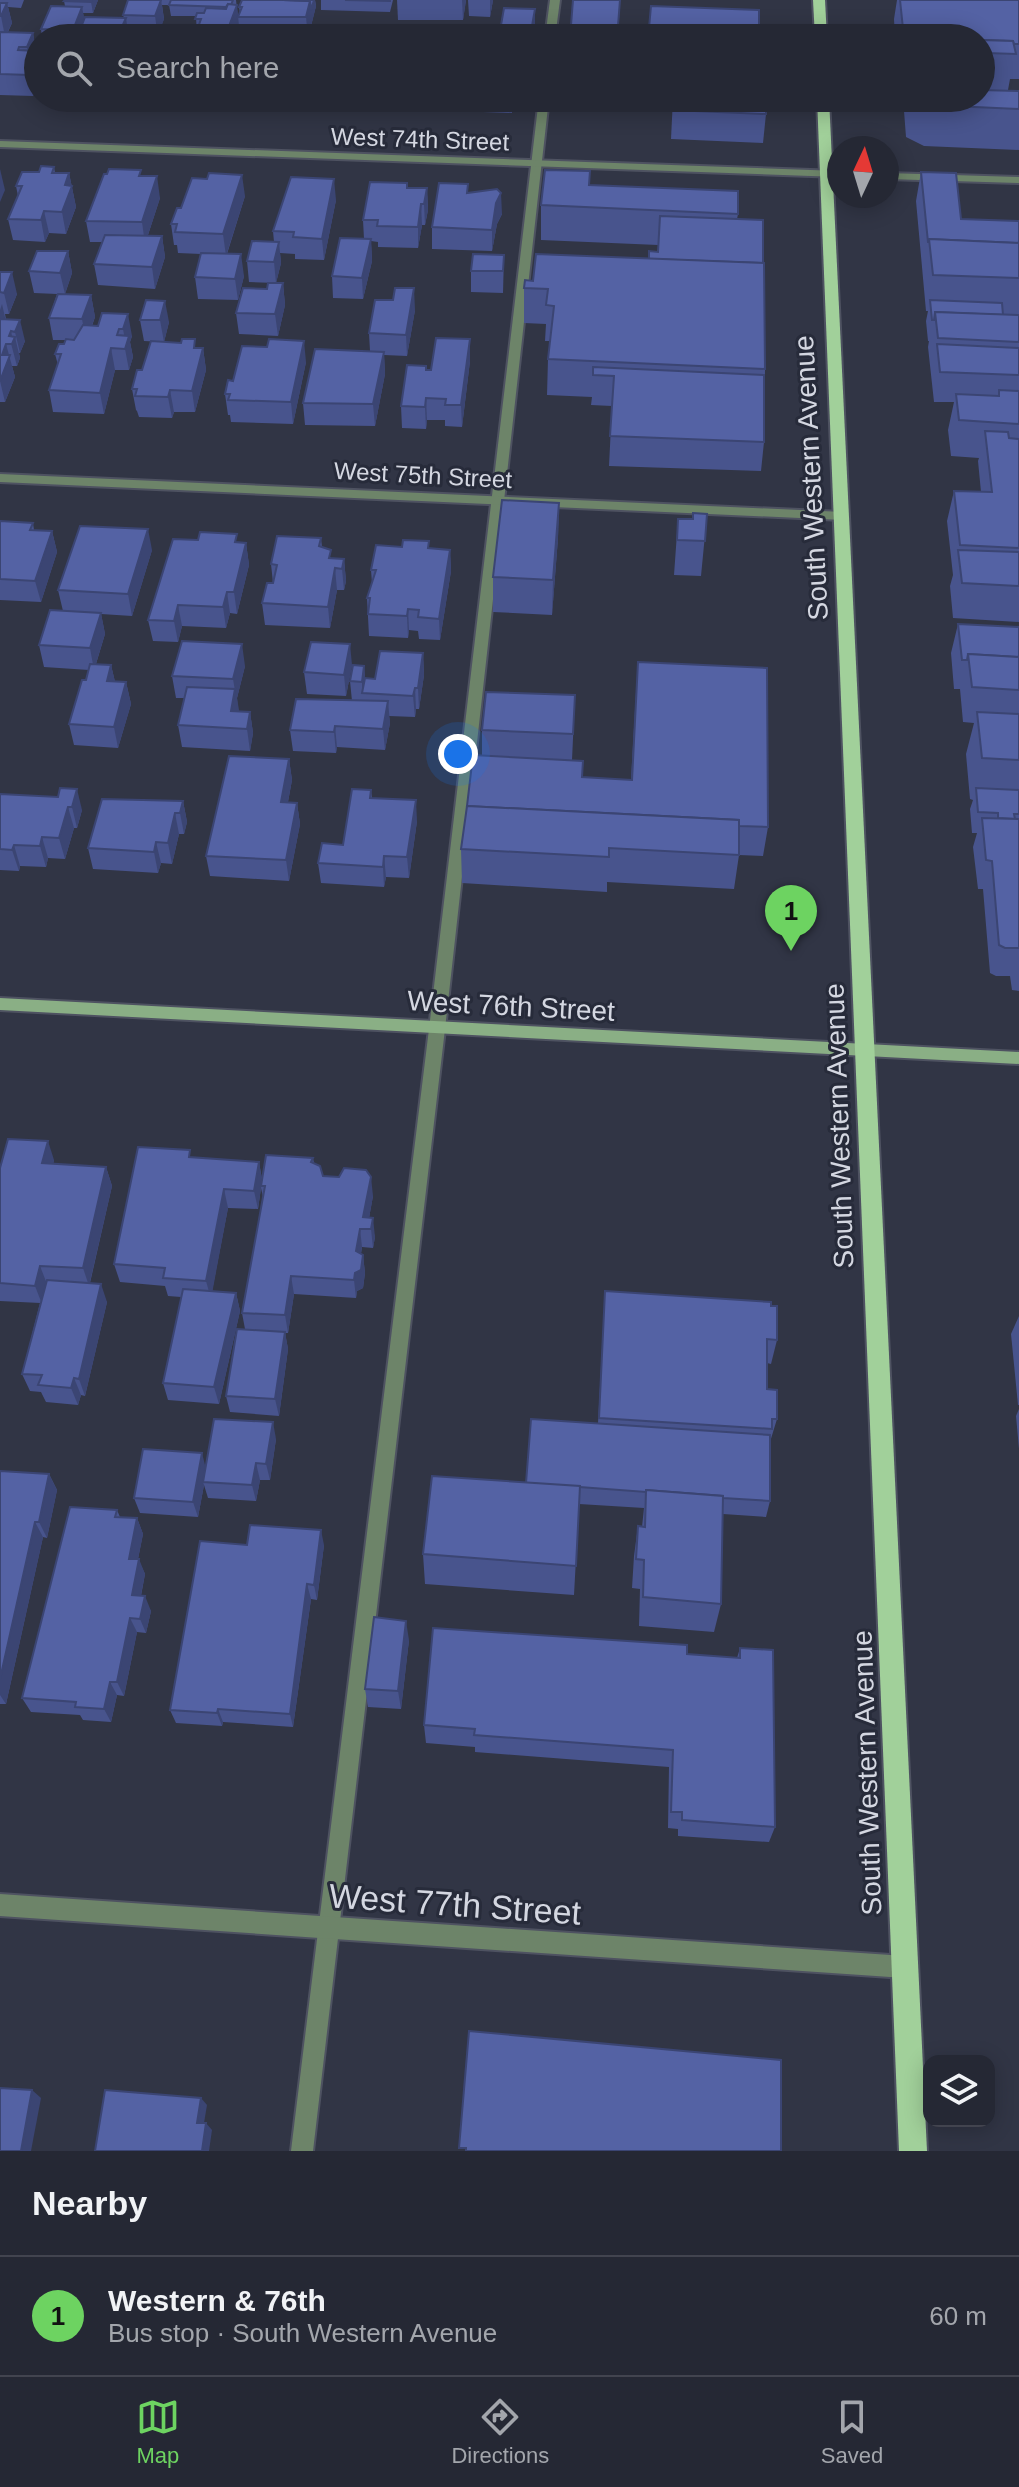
<!DOCTYPE html>
<html lang="en">
<head>
<meta charset="utf-8">
<style>
	body { margin:0; font-family:Arial,sans-serif; background:#313440; color:#f1f3f6 }
	.controls { position:absolute; right:24px; bottom:24px; display:grid; overflow:hidden; border-radius:16px; box-shadow:0 4px 20px #0003 }
	.controls button { width:72px; height:72px; display:grid; place-items:center; padding:0; border:0; border-bottom:2px solid #42444f; background:#252834; color:#f1f3f6; font:40px sans-serif }
	.compass { position:absolute; left:827px; top:136px; width:72px; height:72px; border-radius:50%; background:#252834; box-shadow:0 4px 20px #0003; rotate:4deg }
	.you { position:absolute; left:458px; top:754px; width:28px; height:28px; margin:-20px; border:6px solid #fff; border-radius:50%; background:#1a73e8; box-shadow:0 0 0 12px #1a73e833 }
	.badge { display:grid; place-items:center; width:52px; height:52px; border-radius:50%; background:#6dd361; color:#111; font-size:26px; font-weight:700 }
	.pin { position:absolute; translate:-50% -66px; filter:drop-shadow(0 2px 4px #0008) }
	.pin::after { content:''; position:absolute; top:42px; width:28px; height:24px; background:inherit; clip-path:polygon(0 0,100% 0,50% 100%) }
	.list { margin:0; padding:0; list-style:none }
	h2 { display:flex; justify-content:space-between; align-items:center; height:104px; margin:0; padding:0 32px; font-size:34px }
	h2 small { font-size:26px; font-weight:400; color:#a3a6ac }
	.list li { display:grid; grid-template-columns:52px 1fr auto; gap:24px; align-items:center; box-sizing:border-box; height:120px; padding:0 32px; border-top:2px solid #42444f }
	.list b { display:block; font-size:30px; white-space:nowrap }
	.list p { margin:0; font-size:26px; white-space:nowrap; color:#a3a6ac }
	.list em { font-size:26px; font-style:normal; color:#a3a6ac }
	.icon { flex:none; width:44px; height:44px; fill:none; stroke:currentColor; stroke-width:2; stroke-linecap:round; stroke-linejoin:round }
	.map { position:relative; flex:none; width:1019px; height:2151px; overflow:hidden }
	.search { position:absolute; background:#252834; box-shadow:0 4px 20px #0003; left:24px; right:24px; top:24px; height:88px; display:flex; align-items:center; gap:20px; box-sizing:border-box; padding:0 28px; border-radius:44px; color:#a3a6ac; font-size:30px }
	.sheet { height:224px; background:#252834 }
	nav { display:flex; justify-content:space-around; align-items:center; box-sizing:border-box; height:112px; border-top:2px solid #42444f; background:#252834; font-size:22px; color:#a3a6ac }
	nav a { display:grid; justify-items:center; gap:4px }
	nav .on { color:#6dd361 }
	.map>svg:first-child { display:block }
	.lines { fill:none; stroke-linecap:round; stroke-linejoin:round }
	.lane-casing { stroke:#4e5261; stroke-width:4 }
	.street-casing { stroke:#4e5261; stroke-width:4 }
	.secondary-casing { stroke:#4e5261; stroke-width:4 }
	.primary-casing { stroke:#4e5261; stroke-width:4 }
	.lane { fill:#6d8469; fill-rule:evenodd }
	.street { fill:#6d8469; fill-rule:evenodd }
	.secondary { fill:#8aaf85; fill-rule:evenodd }
	.primary { fill:#a1d09a; fill-rule:evenodd }
	.wall { fill:#48548d; fill-rule:evenodd }
	.shaded-wall { fill:#3b4573 }
	.building { fill:#5462a4; stroke:#3b4573; stroke-width:2 }
	.labels { text-anchor:middle; dominant-baseline:central; stroke-width:6; stroke-linejoin:round; paint-order:stroke }
	.far-street-label { font-size:24px; fill:#d4d7e1; stroke:#272b3a }
	.street-label { font-size:28px; fill:#d4d7e1; stroke:#272b3a }
	.near-street-label { font-size:34px; fill:#d4d7e1; stroke:#272b3a }
</style>
</head>
<body>
<div class="map">
<svg width="1019" height="2151" viewBox="0 0 1019 2151">
	<rect width="100%" height="100%" fill="#313545"/>
	<g class="lines">
		<defs>
			<g id="lane">
				<polygon points="550,0 560,0 555,38 545,38"/>
				<polygon points="539,98 549,98 445,1029 313,2151 291,2151 429,1029"/>
			</g>
			<g id="street">
				<polygon points="0,141 839,171 839,177 0,147"/>
				<polygon points="887,173 1019,177 1019,183 887,179"/>
				<polygon points="0,474 843,512 849,516 843,520 0,482"/>
				<polygon points="0,1894 905,1956 913,1959 916,1967 913,1975 905,1978 0,1916"/>
			</g>
			<polygon id="secondary" points="0,998 1019,1052 1019,1064 0,1010"/>
			<g id="primary">
				<polygon points="813,0 825,0 827,38 815,38"/>
				<polygon points="817,98 829,98 927,2151 899,2151"/>
			</g>
		</defs>
		<use href="#lane" class="lane-casing"/>
		<use href="#street" class="street-casing"/>
		<use href="#secondary" class="secondary-casing"/>
		<use href="#primary" class="primary-casing"/>
		<use href="#lane" class="lane"/>
		<use href="#street" class="street"/>
		<use href="#secondary" class="secondary"/>
		<use href="#primary" class="primary"/>
	</g>
	<g class="wall">
		<polygon points="0,0 24,0 21,8 8,7 12,23 8,32 33,33 36,51 38,51 38,88 37,88 33,96 0,95"/>
		<path d="M98 0 93 13H83L84 19 124 18 123 15 128 0H236L238 17 240 13 239 7 242 0H315L316 6 308 38H197L196 16H171L169 5H162L164 19 156 37 136 36V38H42L41 29 65 6 64 1ZM239 26 240 36H236Z"/>
		<polygon points="321,0 393,0 390,12 321,10"/>
		<polygon points="397,0 466,0 463,20 398,20"/>
		<polygon points="468,0 493,0 490,17 469,16"/>
		<polygon points="620,0 618,38 571,38 571,25"/>
		<polygon points="897,0 1019,0 1019,79 1010,79 1008,90 1019,91 1019,150 924,146 906,137 903,98 981,98 981,38 895,38 894,19"/>
		<polygon points="651,6 759,32 759,38 649,38"/>
		<polygon points="535,9 533,38 501,38 501,25"/>
		<polygon points="145,98 168,98 168,101 145,100"/>
		<polygon points="221,98 248,98 247,103 221,102"/>
		<polygon points="297,98 353,98 351,107 298,105"/>
		<polygon points="377,98 433,98 432,106 398,105 392,111 381,111 381,108 378,108"/>
		<polygon points="455,98 512,98 512,113 456,111"/>
		<polygon points="673,98 766,114 763,143 671,139"/>
		<polygon points="54,167 55,173 69,173 76,207 66,234 49,233 45,242 13,240 8,219 18,196 16,186 39,172"/>
		<polygon points="921,172 961,219 1019,221 1019,314 1003,314 1019,315 1019,622 953,618 950,586 953,575 947,521 954,491 981,492 978,461 979,458 951,456 948,430 954,402 934,402 928,347 929,341 928,341 926,321 928,311 926,311 916,201"/>
		<polygon points="142,176 160,198 148,235 162,236 165,257 155,289 98,285 94,264 102,242 90,242 86,221"/>
		<polygon points="407,183 408,188 427,188 428,210 425,225 422,225 418,248 378,247 378,242 371,241 372,261 363,299 333,298 332,276 364,239 363,220"/>
		<polygon points="590,185 738,214 737,219 765,369 764,442 761,471 609,466 612,406 591,405 592,397 547,395 548,359 550,341 545,341 546,324 524,323 524,288 533,281 649,259 658,252 658,245 541,240 541,205"/>
		<polygon points="468,192 502,214 497,224 492,251 432,249 432,227"/>
		<polygon points="245,196 227,254 244,276 238,300 198,299 195,277 201,254 178,253 177,245 174,245 171,224 181,208"/>
		<polygon points="336,200 324,260 295,259 295,254 280,253 281,263 276,283 283,283 285,305 278,336 239,334 236,313 276,283 249,282 247,261 274,242 273,231"/>
		<polygon points="68,251 72,273 65,294 91,295 95,317 92,326 98,326 102,313 132,336 130,342 133,357 129,370 115,370 104,414 53,412 49,390 58,365 55,354 64,344 66,340 53,340 49,318 57,294 34,293 29,271"/>
		<polygon points="504,255 503,293 471,292 471,271"/>
		<polygon points="0,272 17,294 9,314 5,314 6,319 25,341 20,353 19,353 20,358 17,366 12,366 15,377 5,402 0,402"/>
		<polygon points="146,300 169,322 164,342 144,341 140,320"/>
		<polygon points="415,310 407,356 384,355 385,374 375,426 305,425 303,403 370,351 369,333"/>
		<polygon points="197,348 203,348 206,370 195,412 174,412 172,418 139,417 137,411 136,410 132,389 142,370"/>
		<polygon points="470,361 462,427 445,426 445,420 427,420 426,429 402,428 401,406 426,366 426,370 431,370"/>
		<polygon points="306,362 293,424 231,422 230,415 228,415 225,394 233,381"/>
		<polygon points="559,503 558,538 552,615 493,612 493,577"/>
		<polygon points="707,514 701,576 674,575 678,519 692,519"/>
		<polygon points="0,521 33,523 34,530 52,531 57,552 41,602 0,600"/>
		<polygon points="321,538 322,547 331,558 344,559 346,581 344,590 337,590 330,628 265,625 262,603 273,583 271,564"/>
		<polygon points="238,543 246,543 249,565 237,614 230,613 226,628 182,626 178,642 153,641 148,620"/>
		<polygon points="429,548 450,550 451,571 440,640 419,639 418,631 409,630 408,638 369,636 367,598 372,583 371,570"/>
		<polygon points="152,550 132,616 101,614 105,634 96,664 111,665 115,682 126,682 131,704 118,748 74,745 69,724 89,670 44,667 39,645 63,611 58,590"/>
		<polygon points="958,624 1019,627 1019,991 1012,990 1010,976 996,976 990,973 983,889 978,889 973,847 977,833 972,833 970,809 973,800 970,799 966,754 974,723 963,722 960,689 954,689 951,653"/>
		<polygon points="423,653 424,675 419,709 416,709 415,717 389,716 390,723 385,750 337,747 336,753 293,751 290,730 352,701 350,681 364,666 365,679 375,679"/>
		<polygon points="352,665 346,696 307,694 304,672"/>
		<polygon points="245,666 237,698 238,712 250,712 253,733 250,751 182,747 178,725 184,698 176,698 172,676"/>
		<polygon points="636,692 768,827 763,856 739,855 734,889 607,882 607,892 462,883 461,849 467,806 482,756 482,730 575,695 572,760 582,777 631,780"/>
		<polygon points="289,759 292,780 288,802 297,803 300,824 289,881 210,876 206,856"/>
		<polygon points="371,790 372,798 417,821 409,878 386,877 384,887 321,883 318,863 343,845"/>
		<polygon points="0,794 82,810 77,828 74,828 65,859 48,858 46,867 20,866 19,871 0,870"/>
		<polygon points="183,801 187,822 184,834 179,834 172,864 161,863 158,873 93,869 88,848"/>
		<polygon points="192,1157 259,1162 262,1179 313,1158 314,1163 323,1176 373,1196 369,1218 375,1237 373,1248 362,1247 361,1254 363,1255 365,1273 363,1288 357,1291 356,1298 294,1294 288,1333 285,1333 288,1349 279,1416 230,1412 226,1396 245,1329 242,1313 263,1197 261,1188 258,1209 228,1208 212,1291 236,1293 240,1311 219,1404 168,1400 163,1383 181,1297 168,1296 165,1286 120,1282 114,1264"/>
		<polygon points="54,1160 53,1164 106,1167 112,1186 90,1283 107,1302 85,1396 81,1395 78,1405 46,1402 41,1392 30,1391 22,1374 40,1303 0,1301 0,1168"/>
		<polygon points="605,1291 777,1340 771,1364 767,1363 767,1389 777,1419 770,1442 770,1501 766,1517 723,1514 721,1604 714,1632 639,1626 640,1589 632,1588 634,1556 638,1526 642,1527 644,1508 579,1504 574,1595 425,1584 423,1554 526,1483 598,1423"/>
		<polygon points="1019,1316 1019,1405 1018,1405 1011,1334"/>
		<polygon points="1019,1409 1019,1449 1016,1416"/>
		<polygon points="276,1439 270,1480 260,1480 256,1501 208,1498 204,1485 198,1517 140,1513 134,1498 206,1466"/>
		<polygon points="0,1471 49,1474 57,1490 47,1538 43,1537 6,1704 0,1704"/>
		<polygon points="117,1510 120,1517 137,1518 143,1534 138,1559 145,1574 141,1596 151,1611 146,1633 137,1632 124,1696 117,1695 111,1722 83,1720 80,1715 31,1712 22,1698"/>
		<polygon points="247,1545 324,1545 317,1600 311,1599 293,1727 223,1722 222,1726 176,1723 170,1710"/>
		<polygon points="409,1640 401,1709 368,1707 365,1689"/>
		<polygon points="740,1648 775,1827 769,1842 678,1836 678,1829 668,1828 669,1767 475,1752 475,1747 426,1743 424,1725 687,1654 737,1658"/>
	</g>
	<g class="shaded-wall">
		<polygon points="92,0 98,0 93,13 91,2"/>
		<polygon points="161,0 164,19 158,37 155,16"/>
		<polygon points="315,0 316,6 308,38 306,17 310,1"/>
		<polygon points="462,0 466,0 463,20"/>
		<polygon points="490,0 493,0 490,17"/>
		<polygon points="7,3 12,23 5,37 1,16"/>
		<polygon points="237,5 239,26 235,38 226,38 226,34"/>
		<polygon points="82,7 86,27 82,38 75,38 73,30"/>
		<polygon points="535,9 535,30 533,38 532,38 532,26"/>
		<polygon points="126,18 129,38 120,31"/>
		<polygon points="183,25 185,38 179,38"/>
		<polygon points="33,33 37,54 31,68 27,47"/>
		<polygon points="32,67 37,88 33,96 29,75"/>
		<polygon points="391,98 397,98 398,105 392,111"/>
		<polygon points="0,169 5,190 0,202"/>
		<polygon points="69,173 76,207 66,234 62,212 65,185"/>
		<polygon points="242,175 245,196 226,256 223,234"/>
		<polygon points="157,176 160,198 145,244 142,222"/>
		<polygon points="334,179 336,200 324,260 322,239"/>
		<polygon points="427,188 428,210 425,225 424,204"/>
		<polygon points="501,193 502,214 497,224 492,251 492,230 496,203"/>
		<polygon points="421,204 422,225 418,248 418,227"/>
		<polygon points="44,211 49,233 45,242 41,220"/>
		<polygon points="162,236 165,257 155,289 152,267"/>
		<polygon points="371,239 372,261 363,299 362,278"/>
		<polygon points="279,242 281,263 276,283 274,262"/>
		<polygon points="68,251 72,273 65,294 60,273"/>
		<polygon points="241,254 244,276 238,300 235,279"/>
		<polygon points="12,272 17,294 9,314 4,293"/>
		<polygon points="283,283 285,305 278,336 275,314"/>
		<polygon points="414,288 415,310 407,356 406,335"/>
		<polygon points="91,295 95,317 86,341 82,319"/>
		<polygon points="165,301 169,322 164,342 160,320"/>
		<polygon points="2,304 7,326 0,333 0,310"/>
		<polygon points="128,314 132,336 130,342 133,357 129,370 125,349 126,345 123,329"/>
		<polygon points="20,320 25,341 20,353 15,332"/>
		<polygon points="11,331 13,341 15,337 20,358 17,366 9,336"/>
		<polygon points="470,339 470,361 462,427 461,405"/>
		<polygon points="304,341 306,362 293,424 291,402"/>
		<polygon points="6,344 15,377 5,402 0,381 2,355"/>
		<polygon points="111,348 115,370 104,414 100,393"/>
		<polygon points="203,348 206,370 195,412 192,391"/>
		<polygon points="384,352 385,374 375,426 373,404"/>
		<polygon points="170,390 174,412 172,418 168,397"/>
		<polygon points="426,398 427,420 426,429 425,407"/>
		<polygon points="559,503 558,538 552,615 553,580"/>
		<polygon points="148,529 152,550 132,616 128,594"/>
		<polygon points="52,531 57,552 41,602 35,581"/>
		<polygon points="246,543 249,565 237,614 234,592"/>
		<polygon points="450,550 451,571 440,640 439,619"/>
		<polygon points="344,559 346,581 344,590 342,569"/>
		<polygon points="335,568 337,590 330,628 328,607"/>
		<polygon points="227,592 230,613 226,628 223,607"/>
		<polygon points="178,605 182,626 178,642 174,621"/>
		<polygon points="408,609 409,630 408,638 407,616"/>
		<polygon points="101,613 105,634 94,670 90,648"/>
		<polygon points="242,644 245,666 237,698 239,710 235,729 231,711 235,691 233,679"/>
		<polygon points="350,644 352,665 346,696 344,675"/>
		<polygon points="423,653 424,675 419,709 418,688"/>
		<polygon points="111,665 116,686 107,681"/>
		<polygon points="364,666 366,687 362,693 362,682"/>
		<polygon points="126,682 131,704 118,748 114,727"/>
		<polygon points="415,688 416,709 415,717 413,696"/>
		<polygon points="388,701 390,723 385,750 383,729"/>
		<polygon points="250,712 253,733 250,751 247,729"/>
		<polygon points="335,726 337,747 336,753 334,732"/>
		<polygon points="289,759 292,780 284,823 281,802"/>
		<polygon points="77,789 82,810 77,828 72,807"/>
		<polygon points="416,800 417,821 409,878 407,857"/>
		<polygon points="183,801 187,822 184,834 180,813"/>
		<polygon points="297,803 300,824 289,881 286,860"/>
		<polygon points="68,807 74,828 65,859 59,838"/>
		<polygon points="175,813 179,834 172,864 168,843"/>
		<polygon points="42,837 48,858 46,867 40,846"/>
		<polygon points="156,842 161,863 158,873 154,852"/>
		<polygon points="14,845 20,866 19,871 12,850"/>
		<polygon points="384,856 386,877 384,887 383,867"/>
		<polygon points="48,1141 54,1160 49,1182 42,1163"/>
		<polygon points="259,1162 262,1181 258,1209 254,1191"/>
		<polygon points="106,1167 112,1186 89,1286 83,1268"/>
		<polygon points="371,1177 373,1196 367,1229 363,1217"/>
		<polygon points="224,1189 228,1208 211,1299 206,1281"/>
		<polygon points="373,1218 375,1237 373,1248 371,1229"/>
		<polygon points="360,1229 362,1247 358,1270 356,1251"/>
		<polygon points="363,1255 365,1273 363,1288 357,1291 356,1298 354,1280 355,1273"/>
		<polygon points="40,1266 47,1284 42,1304 35,1286"/>
		<polygon points="291,1276 294,1294 288,1333 285,1315"/>
		<polygon points="101,1284 107,1302 85,1396 79,1379"/>
		<polygon points="236,1293 240,1311 219,1404 214,1387"/>
		<polygon points="285,1332 288,1349 279,1416 275,1399"/>
		<polygon points="74,1378 81,1395 78,1405 71,1388"/>
		<polygon points="273,1422 276,1439 270,1480 266,1464"/>
		<polygon points="202,1453 206,1469 203,1482 204,1485 198,1517 193,1502"/>
		<polygon points="256,1463 260,1480 256,1501 252,1485"/>
		<polygon points="49,1474 57,1490 47,1538 39,1522"/>
		<polygon points="137,1518 143,1534 135,1574 129,1559"/>
		<polygon points="35,1522 43,1537 6,1704 0,1695 0,1679"/>
		<polygon points="321,1530 324,1545 317,1600 314,1585"/>
		<polygon points="139,1559 145,1574 138,1610 132,1595"/>
		<polygon points="307,1584 311,1599 293,1727 290,1714"/>
		<polygon points="145,1596 151,1611 146,1633 140,1619"/>
		<polygon points="130,1618 137,1632 124,1696 117,1682"/>
		<polygon points="406,1621 409,1640 401,1709 398,1691"/>
		<polygon points="110,1682 117,1695 111,1722 104,1709"/>
		<polygon points="218,1709 223,1722 222,1726 217,1713"/>
		<polygon points="32,2090 41,2098 31,2151 21,2151"/>
		<polygon points="201,2098 207,2105 203,2129 197,2123"/>
		<polygon points="206,2123 212,2130 209,2151 202,2151"/>
	</g>
	<g class="building">
		<polygon points="65,0 92,0 91,2 64,1"/>
		<polygon points="128,0 161,0 155,16 123,15"/>
		<polygon points="171,0 233,0 231,5 228,4 226,7 169,5"/>
		<polygon points="242,0 283,0 310,1 306,17 238,17 242,7 239,7"/>
		<polygon points="283,0 314,0 311,10 310,1"/>
		<polygon points="345,0 390,0 390,1"/>
		<polygon points="573,0 620,0 618,26 571,25"/>
		<polygon points="900,0 1019,0 1019,44 1014,44 1013,41 981,40 981,38 904,38"/>
		<polygon points="0,3 7,3 1,16 0,16"/>
		<polygon points="228,4 237,5 226,34 196,33 201,19 195,19 197,13 204,13 206,8 226,9"/>
		<polygon points="51,6 82,7 73,30 41,29"/>
		<polygon points="651,6 759,10 759,32 649,28"/>
		<polygon points="504,8 535,9 532,26 501,25"/>
		<polygon points="85,17 126,18 120,31 135,32 133,38 77,38"/>
		<polygon points="159,25 183,25 179,38 155,38"/>
		<polygon points="440,26 458,26 456,38 438,38"/>
		<polygon points="0,32 33,33 27,47 19,47 18,50 38,51 38,68 32,67 29,75 0,74"/>
		<polygon points="234,35 259,36 258,38 233,38"/>
		<polygon points="981,40 1013,41 1016,54 987,53 988,58 981,58"/>
		<polygon points="981,90 1019,91 1019,109 931,105 917,98 981,98"/>
		<polygon points="674,98 766,98 766,114 673,110"/>
		<polygon points="41,166 54,167 52,173 69,173 65,185 72,186 62,212 44,211 41,220 8,219 22,186 16,186 22,172 39,172"/>
		<polygon points="109,169 141,170 139,176 157,176 142,222 86,221 104,174 107,174"/>
		<polygon points="545,170 590,171 589,185 738,191 738,214 541,205"/>
		<polygon points="921,172 956,173 961,219 1019,221 1019,243 929,239 930,242 928,242"/>
		<polygon points="209,173 242,175 223,234 175,232 177,224 171,224 177,208 181,208 192,178 207,179"/>
		<polygon points="291,177 334,179 322,239 293,237 294,232 273,231"/>
		<polygon points="370,182 407,183 407,188 427,188 424,204 421,204 418,227 377,226 378,220 363,220"/>
		<polygon points="439,183 468,184 467,193 497,189 501,193 496,203 492,230 432,227"/>
		<polygon points="660,216 763,220 763,263 649,259 649,251 658,252"/>
		<polygon points="105,235 162,236 152,267 94,264"/>
		<polygon points="340,238 371,239 362,278 332,276"/>
		<polygon points="929,239 1019,243 1019,278 933,275"/>
		<polygon points="252,241 279,242 274,262 247,261"/>
		<polygon points="37,251 68,251 60,273 29,271"/>
		<polygon points="201,253 241,254 235,279 195,277"/>
		<polygon points="473,254 504,255 503,271 471,271"/>
		<polygon points="536,254 764,263 765,369 548,359 554,306 546,305 548,289 524,288 525,280 533,281"/>
		<polygon points="0,272 12,272 4,293 0,292"/>
		<polygon points="268,283 283,283 275,314 236,313 243,288 267,289"/>
		<polygon points="395,288 414,288 406,335 369,333 375,300 393,300"/>
		<polygon points="58,294 91,295 82,319 49,318"/>
		<polygon points="146,300 165,301 160,320 140,320"/>
		<polygon points="930,300 1002,303 1003,315 935,312 934,320 932,320"/>
		<polygon points="935,312 1019,315 1019,342 938,338"/>
		<polygon points="102,313 128,314 123,329 119,329 117,335 129,336 125,349 111,348 100,393 49,390 61,354 55,354 59,344 64,344 66,339 74,340 83,325 98,326"/>
		<polygon points="0,319 20,320 15,332 11,331 9,336 15,337 12,344 6,344 2,355 10,355 0,381"/>
		<polygon points="436,338 470,339 461,405 445,405 446,399 426,398 425,407 401,406 407,365 426,366 426,370 431,370"/>
		<polygon points="182,339 195,339 194,348 203,348 192,391 170,390 168,397 135,396 137,389 132,389 137,370 142,370 151,341 181,343"/>
		<polygon points="269,339 304,341 291,402 228,400 230,394 225,394 228,380 233,381 242,346 267,347"/>
		<polygon points="937,344 1019,348 1019,375 940,372"/>
		<polygon points="315,349 384,352 373,404 303,403"/>
		<polygon points="593,367 764,375 764,442 610,436 614,376 593,375"/>
		<polygon points="999,390 1019,391 1019,424 959,420 956,394 999,396"/>
		<polygon points="985,431 1008,432 1009,438 1019,439 1019,548 960,545 954,491 992,492"/>
		<polygon points="502,500 559,503 553,580 493,577"/>
		<polygon points="693,513 707,514 705,541 677,540 678,519 693,519"/>
		<polygon points="0,521 33,523 30,530 52,531 35,581 0,579"/>
		<polygon points="80,526 148,529 128,594 58,590"/>
		<polygon points="200,532 237,534 235,542 246,543 234,592 227,592 223,607 178,605 174,621 148,620 173,539 198,540"/>
		<polygon points="277,536 321,538 319,546 331,550 329,558 344,559 342,569 335,568 328,607 262,603 267,583 273,583 277,565 271,564"/>
		<polygon points="403,540 429,541 428,548 450,550 439,619 418,617 419,610 408,609 407,616 368,614 370,598 367,598 376,570 371,570 376,545 402,547"/>
		<polygon points="958,550 1019,552 1019,586 962,583"/>
		<polygon points="50,610 101,613 90,648 39,645"/>
		<polygon points="958,624 1019,627 1019,657 968,654 967,660 962,660"/>
		<polygon points="182,641 242,644 233,679 172,676"/>
		<polygon points="311,642 350,644 344,675 304,672"/>
		<polygon points="380,651 423,653 418,688 415,688 413,696 362,693 365,678 375,679"/>
		<polygon points="968,654 1019,657 1019,690 972,687"/>
		<polygon points="638,662 767,668 768,827 739,826 739,820 467,806 473,755 583,761 582,777 632,780"/>
		<polygon points="90,664 111,665 107,681 126,682 114,727 69,724 82,680 86,680"/>
		<polygon points="353,665 364,666 362,682 350,681"/>
		<polygon points="187,687 235,689 231,711 250,712 247,729 178,725"/>
		<polygon points="486,692 575,695 573,734 482,730"/>
		<polygon points="296,699 388,701 383,729 335,726 334,732 290,730"/>
		<polygon points="977,712 1019,714 1019,760 982,758"/>
		<polygon points="229,756 289,759 281,802 297,803 286,860 206,856"/>
		<polygon points="60,788 77,789 72,807 68,807 59,838 42,837 40,846 14,845 12,850 0,849 0,794 58,797"/>
		<polygon points="976,788 1019,790 1019,814 1014,814 1015,819 998,818 998,813 978,812"/>
		<polygon points="352,789 371,790 370,798 416,800 407,857 384,856 383,867 318,863 322,843 343,845"/>
		<polygon points="102,799 183,801 180,813 175,813 168,843 156,842 154,852 88,848"/>
		<polygon points="467,806 739,820 739,855 609,848 609,857 461,849"/>
		<polygon points="982,818 1019,819 1019,948 1005,948 999,945 992,861 986,860"/>
		<polygon points="8,1139 48,1141 42,1163 106,1167 83,1268 40,1266 35,1286 0,1283 0,1168"/>
		<polygon points="138,1147 190,1150 189,1157 259,1162 254,1191 224,1189 206,1281 163,1278 165,1268 114,1264"/>
		<polygon points="266,1155 313,1158 311,1162 320,1166 323,1176 339,1177 344,1168 366,1170 371,1177 363,1217 373,1218 371,1229 360,1229 356,1251 363,1255 361,1270 355,1273 354,1280 291,1276 285,1315 242,1313 265,1186 261,1186"/>
		<polygon points="47,1280 101,1284 79,1379 74,1378 71,1388 38,1385 42,1375 22,1374"/>
		<polygon points="183,1289 236,1293 214,1387 163,1383"/>
		<polygon points="605,1291 771,1302 771,1306 777,1306 777,1340 767,1339 767,1389 777,1390 777,1419 772,1419 772,1429 599,1418"/>
		<polygon points="237,1329 285,1332 275,1399 226,1396"/>
		<polygon points="214,1419 273,1422 266,1464 256,1463 252,1485 203,1482"/>
		<polygon points="531,1419 770,1435 770,1501 723,1498 723,1496 646,1490 646,1492 526,1483"/>
		<polygon points="143,1449 202,1453 193,1502 134,1498"/>
		<polygon points="0,1471 49,1474 39,1522 35,1522 0,1679"/>
		<polygon points="432,1476 580,1486 576,1566 423,1554"/>
		<polygon points="646,1490 723,1496 721,1604 643,1597 644,1560 636,1559 638,1526 645,1527"/>
		<polygon points="70,1507 117,1510 115,1517 137,1518 129,1559 139,1559 132,1595 145,1596 140,1619 130,1618 117,1682 110,1682 104,1709 75,1707 76,1702 22,1698"/>
		<polygon points="250,1525 321,1530 314,1585 307,1584 290,1714 218,1709 217,1713 170,1710 200,1541 247,1545"/>
		<polygon points="374,1617 406,1621 398,1691 365,1689"/>
		<polygon points="433,1628 687,1645 687,1654 740,1658 740,1648 773,1650 775,1827 682,1820 682,1812 671,1812 673,1750 474,1735 475,1729 424,1725"/>
		<polygon points="469,2031 781,2060 781,2151 466,2151 466,2148 459,2148"/>
		<polygon points="0,2088 32,2090 21,2151 0,2151"/>
		<polygon points="105,2090 201,2098 197,2123 206,2123 202,2151 95,2151"/>
	</g>
	<g class="labels">
		<g class="far-street-label">
			<text transform="translate(420 139) rotate(2)">West 74th Street</text>
			<text transform="translate(423 475) rotate(3)">West 75th Street</text>
		</g>
		<g class="street-label">
			<text transform="translate(811 478) rotate(-93)">South Western Avenue</text>
			<text transform="translate(511 1006) rotate(3)">West 76th Street</text>
			<text transform="translate(839 1126) rotate(-92)">South Western Avenue</text>
			<text transform="translate(867 1773) rotate(-92)">South Western Avenue</text>
		</g>
		<g class="near-street-label">
			<text transform="translate(455 1904) rotate(4)">West 77th Street</text>
		</g>
	</g>
</svg>
<div class="controls">
<button><svg class="icon" aria-label="layers" viewBox="0 0 24 24"><path d="M12 4l9 5-9 5-9-5zM3 14l9 5 9-5"/></svg></button>
</div>
<svg class="compass" viewBox="-18 -18 36 36"><path d="M0-13l5 13h-10z" fill="#e53935"/><path d="M0 13l5-13h-10z" fill="#a3a6ac"/></svg>
<div class="you"></div>
<div class="pin badge" style="left:791px;top:951px">1</div>
<div class="search"><svg class="icon" aria-label="search" viewBox="0 0 24 24"><circle cx="10" cy="10" r="6"/><path d="M15 15l6 6"/></svg>Search here</div>
</div>
<section class="sheet">
<h2>Nearby<small></small></h2>
<ul class="list">
<li><span class="badge">1</span><div><b>Western &amp; 76th</b><p>Bus stop · South Western Avenue</p></div><em>60 m</em></li>
</ul>
</section>
<nav>
<a class="on"><svg class="icon" aria-label="map" viewBox="0 0 24 24"><path d="M3 6l6-2 6 2 6-2v14l-6 2-6-2-6 2zM9 4v14M15 6v14"/></svg>Map</a>
<a><svg class="icon" aria-label="directions" viewBox="0 0 24 24"><path d="M12 3l9 9-9 9-9-9zM9 14v-3h6M13 9l2 2-2 2"/></svg>Directions</a>
<a><svg class="icon" aria-label="saved" viewBox="0 0 24 24"><path d="M7 4h10v16l-5-4-5 4z"/></svg>Saved</a>
</nav>
</body>
</html>
